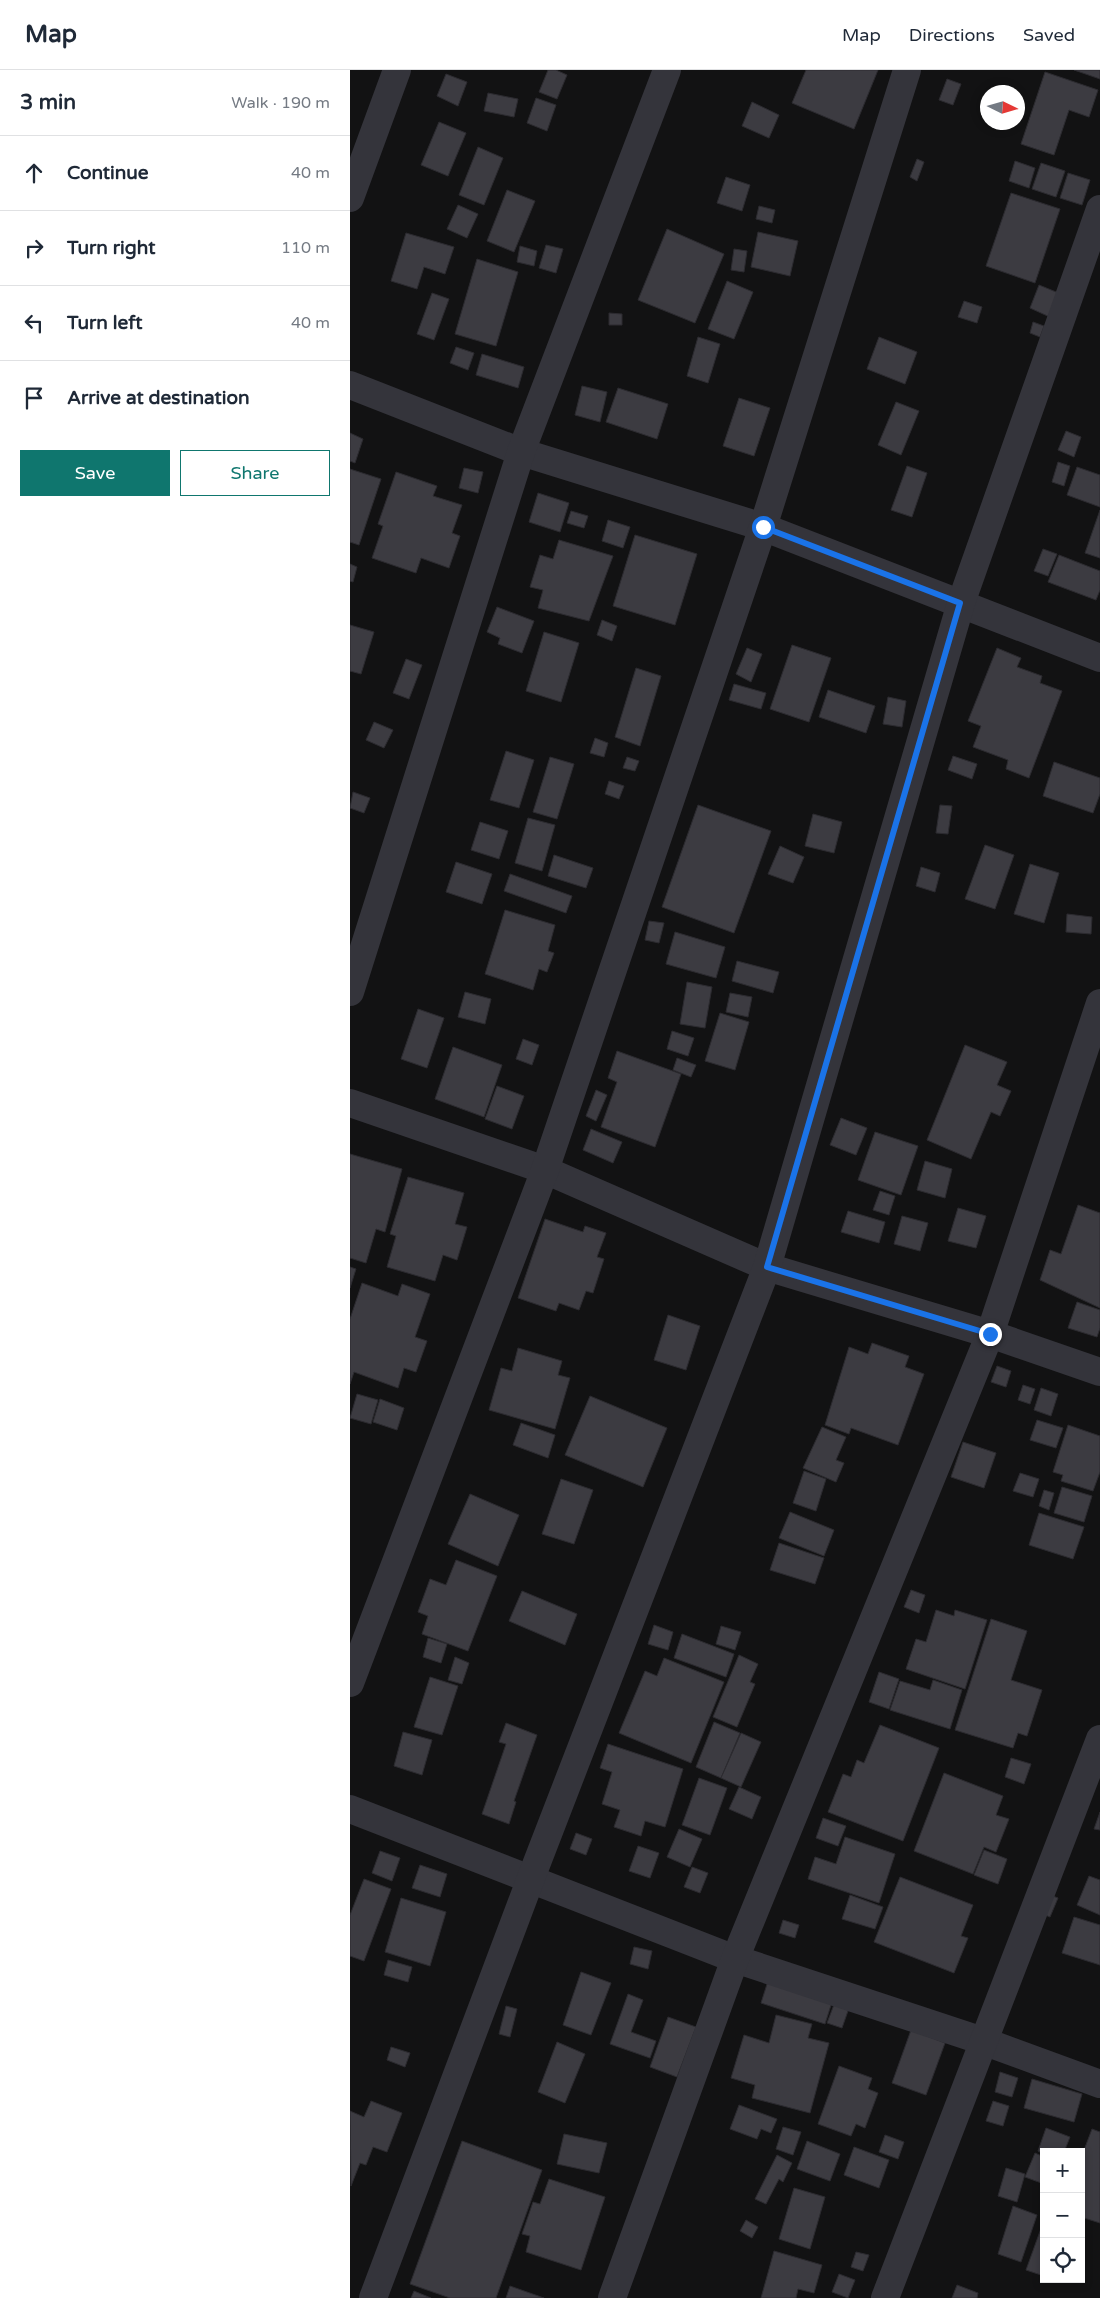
<!DOCTYPE html>
<html lang="en">
<head>
<meta charset="utf-8">
<style>
	body { margin:0; font-family:"Varela Round",sans-serif; background:#f2f2f3; color:#1f2937 }
	.controls { position:absolute; right:15px; bottom:15px; display:grid; overflow:hidden; border-radius:0px; box-shadow:0 2px 8px #0003 }
	.controls button { width:45px; height:45px; display:grid; place-items:center; padding:0; border:0; border-bottom:1px solid #e0e1e3; background:#fff; color:#1f2937; font:25px sans-serif }
	.compass { position:absolute; left:630px; top:15px; width:45px; height:45px; border-radius:50%; background:#fff; box-shadow:0 2px 8px #0003; rotate:95deg }
	.stop { position:absolute; width:15px; height:15px; margin:-11px; border:4px solid #1a73e8; border-radius:50%; background:#fff }
	.stop.end { background:#1a73e8; border-color:#fff; box-shadow:0 1px 5px #0008 }
	.list { margin:0; padding:0; list-style:none }
	h2 { display:flex; justify-content:space-between; align-items:center; height:65px; margin:0; padding:0 20px; font-size:21px }
	h2 small { font-size:16px; font-weight:400; color:#747a83 }
	.list li { display:grid; grid-template-columns:32px 1fr auto; gap:15px; align-items:center; box-sizing:border-box; height:75px; padding:0 20px; border-top:1px solid #e0e1e3 }
	.list b { display:block; font-size:19px; white-space:nowrap }
	.list em { font-size:16px; font-style:normal; color:#747a83 }
	.actions { display:flex; gap:10px; padding:15px 20px }
	.actions a { flex:1; padding:11px 0; border:1px solid #0f766e; border-radius:0px; text-align:center; font-size:18px; color:#0f766e }
	.actions .main { background:#0f766e; color:#fff }
	.icon { flex:none; width:28px; height:28px; fill:none; stroke:currentColor; stroke-width:2; stroke-linecap:round; stroke-linejoin:round }
	.map { position:relative; flex:none; width:750px; height:2228px; overflow:hidden }
	header { display:flex; align-items:center; gap:30px; box-sizing:border-box; height:70px; padding:0 25px; background:#fff; border-bottom:1px solid #e0e1e3 }
	header strong { font-size:24px }
	nav { display:flex; gap:28px; margin-inline-start:auto; font-size:18px }
	main { display:flex }
	aside { flex:1; background:#fff }
	.map>svg:first-child { display:block }
	.building { fill:#3c3b41; stroke:#2c2b30 }
	.lines { fill:none; stroke-linecap:round; stroke-linejoin:round }
	.street { stroke:#34343b; stroke-width:28 }
	.route { stroke:#1a73e8; stroke-width:6 }
</style>
</head>
<body>
<header>
<strong>Map</strong>
<nav><a>Map</a><a>Directions</a><a>Saved</a></nav>
</header>
<main>
<aside>
<h2>3 min<small>Walk · 190 m</small></h2>
<ul class="list">
<li><svg class="icon" aria-label="ahead" viewBox="0 0 24 24"><path d="M12 20V5M6 11l6-6 6 6"/></svg><div><b>Continue</b></div><em>40 m</em></li>
<li><svg class="icon" aria-label="right" viewBox="0 0 24 24"><path d="M7 20v-9h11M14 6l5 5-5 5"/></svg><div><b>Turn right</b></div><em>110 m</em></li>
<li><svg class="icon" aria-label="left" viewBox="0 0 24 24"><path d="M17 20v-9H6M10 6l-5 5 5 5"/></svg><div><b>Turn left</b></div><em>40 m</em></li>
<li><svg class="icon" aria-label="arrive" viewBox="0 0 24 24"><path d="M6 21V4h12l-3 4 3 4H6"/></svg><div><b>Arrive at destination</b></div></li>
</ul>
<div class="actions"><a class="main">Save</a><a>Share</a></div>
</aside>
<div class="map">
<svg width="750" height="2228" viewBox="0 0 750 2228">
	<rect width="100%" height="100%" fill="#121213"/>
	<g class="building">
		<polygon points="198,0 206,0 217,5 207,29 189,22"/>
		<polygon points="456,0 528,0 504,59 442,33"/>
		<polygon points="724,0 750,0 750,9"/>
		<polygon points="695,2 748,20 739,47 719,40 704,85 671,74"/>
		<polygon points="96,4 117,12 108,36 87,26"/>
		<polygon points="597,9 611,14 603,35 589,30"/>
		<polygon points="138,23 168,29 164,47 134,41"/>
		<polygon points="186,28 206,35 197,61 177,53"/>
		<polygon points="402,32 429,45 419,68 392,56"/>
		<polygon points="89,52 116,63 98,106 71,95"/>
		<polygon points="128,77 153,88 134,135 109,125"/>
		<polygon points="567,89 574,92 567,111 560,107"/>
		<polygon points="665,91 685,98 679,118 659,111"/>
		<polygon points="691,93 715,101 706,127 682,119"/>
		<polygon points="718,103 740,110 732,135 710,128"/>
		<polygon points="376,107 400,115 392,141 367,133"/>
		<polygon points="157,120 185,131 164,182 137,171"/>
		<polygon points="661,123 710,139 685,213 636,196"/>
		<polygon points="108,135 128,144 117,168 97,159"/>
		<polygon points="409,136 425,140 422,153 406,149"/>
		<polygon points="317,159 374,184 345,253 288,230"/>
		<polygon points="408,162 448,171 440,206 401,197"/>
		<polygon points="56,163 104,177 95,204 74,197 67,219 41,211"/>
		<polygon points="196,175 213,179 206,203 189,198"/>
		<polygon points="170,176 187,181 184,196 167,192"/>
		<polygon points="384,179 397,181 394,202 381,200"/>
		<polygon points="127,189 168,202 146,276 105,264"/>
		<polygon points="377,211 403,222 384,269 358,259"/>
		<polygon points="689,215 711,224 702,248 680,238"/>
		<polygon points="82,223 99,229 84,270 67,264"/>
		<polygon points="614,231 632,237 627,253 608,247"/>
		<polygon points="259,243 272,244 272,255 259,255"/>
		<polygon points="683,252 694,256 690,267 680,263"/>
		<polygon points="348,267 370,274 358,313 337,306"/>
		<polygon points="529,267 567,282 555,314 517,299"/>
		<polygon points="106,277 124,283 118,300 100,293"/>
		<polygon points="132,284 174,297 168,318 126,305"/>
		<polygon points="232,316 257,322 250,352 225,345"/>
		<polygon points="268,318 318,334 307,369 256,352"/>
		<polygon points="389,328 420,338 404,386 373,376"/>
		<polygon points="546,332 569,341 551,385 528,375"/>
		<polygon points="716,361 731,367 724,387 708,380"/>
		<polygon points="0,363 13,369 5,393 0,391"/>
		<polygon points="708,392 720,396 714,416 702,412"/>
		<polygon points="557,396 577,403 562,447 541,440"/>
		<polygon points="727,397 750,405 750,437 717,425"/>
		<polygon points="114,398 133,402 128,423 109,418"/>
		<polygon points="0,399 31,409 9,475 0,472"/>
		<polygon points="46,402 87,416 83,426 112,435 102,463 110,466 99,498 71,488 66,503 22,488 33,456 28,454"/>
		<polygon points="188,423 219,433 210,462 179,452"/>
		<polygon points="750,440 750,488 735,483"/>
		<polygon points="221,441 238,446 234,458 217,453"/>
		<polygon points="258,450 280,457 273,478 252,471"/>
		<polygon points="285,465 347,484 325,555 263,536"/>
		<polygon points="209,470 263,486 239,551 188,538 193,520 180,517 190,485 203,489"/>
		<polygon points="693,479 707,484 698,506 684,501"/>
		<polygon points="709,485 750,501 750,520 746,530 698,512"/>
		<polygon points="0,494 7,497 3,512 0,511"/>
		<polygon points="147,537 184,551 172,583 148,574 150,568 137,562"/>
		<polygon points="252,550 267,556 262,571 247,565"/>
		<polygon points="0,555 24,562 11,604 0,601"/>
		<polygon points="194,562 229,573 211,632 176,621"/>
		<polygon points="442,575 481,588 459,652 420,639"/>
		<polygon points="397,578 412,584 401,612 386,604"/>
		<polygon points="647,578 671,588 667,597 692,606 690,613 712,621 679,708 656,699 658,690 623,677 631,656 618,651"/>
		<polygon points="56,589 72,595 59,629 43,623"/>
		<polygon points="286,598 311,606 290,676 265,667"/>
		<polygon points="384,614 416,623 411,639 379,630"/>
		<polygon points="478,620 525,636 516,663 469,647"/>
		<polygon points="538,627 556,631 552,657 533,654"/>
		<polygon points="24,652 43,660 34,678 16,670"/>
		<polygon points="245,668 258,673 254,687 240,683"/>
		<polygon points="156,681 184,690 169,738 140,730"/>
		<polygon points="603,686 627,694 622,709 598,700"/>
		<polygon points="200,687 224,694 207,749 183,742"/>
		<polygon points="277,687 289,691 285,701 273,698"/>
		<polygon points="704,692 750,708 750,724 743,743 693,726"/>
		<polygon points="259,711 274,716 269,729 255,724"/>
		<polygon points="3,722 20,728 14,743 0,738"/>
		<polygon points="348,735 421,761 384,863 312,837"/>
		<polygon points="590,735 602,736 598,764 586,763"/>
		<polygon points="463,744 492,752 484,783 455,776"/>
		<polygon points="178,748 205,755 192,801 165,793"/>
		<polygon points="130,752 158,761 149,789 121,780"/>
		<polygon points="635,775 664,785 645,839 615,829"/>
		<polygon points="430,776 454,787 443,813 418,804"/>
		<polygon points="204,785 243,798 236,818 198,806"/>
		<polygon points="106,792 142,804 132,834 96,822"/>
		<polygon points="680,794 709,803 694,853 664,844"/>
		<polygon points="571,797 590,803 585,822 566,816"/>
		<polygon points="160,804 222,826 216,843 154,821"/>
		<polygon points="155,840 205,855 198,881 204,883 197,902 189,899 183,920 135,904"/>
		<polygon points="717,844 742,847 741,864 716,862"/>
		<polygon points="299,851 314,853 309,873 295,870"/>
		<polygon points="325,862 375,877 366,908 316,894"/>
		<polygon points="387,891 429,902 423,923 382,911"/>
		<polygon points="337,912 362,917 355,958 330,954"/>
		<polygon points="115,922 141,929 135,954 108,947"/>
		<polygon points="380,923 402,927 398,947 376,942"/>
		<polygon points="68,939 94,948 77,998 51,989"/>
		<polygon points="370,943 399,952 385,1000 355,991"/>
		<polygon points="322,961 344,968 338,986 317,979"/>
		<polygon points="173,969 189,975 182,995 166,989"/>
		<polygon points="615,975 657,992 647,1015 661,1021 650,1046 641,1042 621,1089 577,1070"/>
		<polygon points="103,977 152,995 134,1047 85,1029"/>
		<polygon points="267,981 331,1004 305,1077 251,1057 267,1012 258,1008"/>
		<polygon points="327,988 346,995 341,1007 323,1000"/>
		<polygon points="147,1016 174,1026 162,1059 135,1049"/>
		<polygon points="246,1020 257,1025 246,1051 236,1046"/>
		<polygon points="491,1048 517,1058 506,1085 480,1075"/>
		<polygon points="241,1059 272,1072 263,1093 233,1080"/>
		<polygon points="525,1062 568,1076 551,1125 508,1110"/>
		<polygon points="0,1084 52,1099 35,1162 26,1159 16,1193 0,1188"/>
		<polygon points="575,1091 602,1099 595,1128 567,1120"/>
		<polygon points="58,1107 114,1123 105,1154 117,1157 107,1190 93,1185 85,1211 37,1197 46,1166 40,1164"/>
		<polygon points="530,1121 545,1126 539,1145 523,1140"/>
		<polygon points="728,1135 750,1143 750,1238 690,1210 700,1180 711,1184"/>
		<polygon points="608,1138 636,1146 626,1178 598,1171"/>
		<polygon points="498,1141 535,1152 529,1173 491,1162"/>
		<polygon points="552,1146 578,1153 570,1181 544,1174"/>
		<polygon points="195,1149 233,1162 235,1156 256,1163 247,1187 254,1189 243,1223 236,1221 229,1240 209,1233 206,1241 168,1228"/>
		<polygon points="0,1197 6,1199 0,1218"/>
		<polygon points="12,1213 48,1226 52,1214 80,1224 65,1267 77,1271 66,1302 54,1298 48,1318 4,1302 0,1314 0,1249"/>
		<polygon points="727,1232 750,1240 750,1258 747,1267 718,1258"/>
		<polygon points="318,1245 350,1256 336,1300 304,1290"/>
		<polygon points="522,1273 559,1286 555,1297 574,1304 548,1375 501,1358 499,1364 475,1355 499,1277 518,1284"/>
		<polygon points="168,1278 212,1291 208,1305 220,1308 205,1359 139,1340 151,1298 162,1301"/>
		<polygon points="647,1296 661,1301 656,1317 641,1312"/>
		<polygon points="673,1315 685,1319 680,1334 668,1330"/>
		<polygon points="691,1318 708,1324 701,1346 684,1340"/>
		<polygon points="7,1324 28,1330 21,1354 0,1348"/>
		<polygon points="240,1326 317,1358 293,1417 215,1385"/>
		<polygon points="30,1329 54,1338 47,1360 23,1352"/>
		<polygon points="687,1350 713,1358 706,1378 680,1370"/>
		<polygon points="171,1353 205,1365 198,1388 163,1375"/>
		<polygon points="718,1355 750,1366 750,1402 743,1421 711,1411 713,1405 703,1402"/>
		<polygon points="472,1357 496,1367 486,1390 494,1393 486,1412 453,1398"/>
		<polygon points="613,1372 646,1383 634,1418 601,1407"/>
		<polygon points="454,1401 476,1409 466,1441 443,1433"/>
		<polygon points="670,1403 689,1409 683,1427 663,1421"/>
		<polygon points="211,1409 243,1420 224,1474 192,1464"/>
		<polygon points="712,1417 742,1426 734,1452 704,1443"/>
		<polygon points="694,1420 704,1423 699,1440 689,1436"/>
		<polygon points="120,1424 169,1445 148,1496 98,1474"/>
		<polygon points="440,1442 484,1460 474,1486 429,1468"/>
		<polygon points="689,1443 734,1457 723,1489 679,1475"/>
		<polygon points="429,1473 474,1488 465,1514 420,1500"/>
		<polygon points="106,1490 147,1506 118,1581 72,1564 78,1546 68,1542 80,1509 96,1515"/>
		<polygon points="561,1520 575,1525 569,1543 554,1537"/>
		<polygon points="172,1521 227,1544 215,1575 159,1551"/>
		<polygon points="586,1540 604,1546 605,1540 637,1550 615,1619 556,1599 566,1569 576,1572"/>
		<polygon points="641,1549 677,1561 661,1610 692,1620 677,1666 668,1663 663,1678 605,1660"/>
		<polygon points="304,1555 323,1562 318,1580 298,1574"/>
		<polygon points="371,1556 391,1562 385,1580 366,1574"/>
		<polygon points="332,1564 384,1584 376,1607 324,1588"/>
		<polygon points="78,1568 97,1574 91,1593 73,1587"/>
		<polygon points="389,1585 408,1594 400,1612 405,1614 387,1657 363,1647"/>
		<polygon points="105,1587 119,1593 112,1614 98,1610"/>
		<polygon points="314,1588 374,1612 341,1693 269,1663 295,1601 307,1606"/>
		<polygon points="529,1602 549,1609 539,1639 519,1632"/>
		<polygon points="80,1607 108,1616 92,1665 64,1657"/>
		<polygon points="583,1610 612,1620 600,1659 540,1640 550,1611 580,1620"/>
		<polygon points="364,1652 390,1663 371,1708 346,1697"/>
		<polygon points="156,1653 187,1665 164,1731 166,1732 159,1754 132,1744 156,1674 149,1672"/>
		<polygon points="530,1655 589,1678 553,1771 478,1742 493,1704 501,1707 507,1690 514,1693"/>
		<polygon points="53,1662 82,1670 72,1705 44,1696"/>
		<polygon points="391,1663 411,1672 391,1717 371,1708"/>
		<polygon points="258,1674 333,1699 315,1757 295,1751 291,1766 264,1757 270,1740 252,1734 262,1702 250,1698"/>
		<polygon points="661,1688 681,1694 674,1714 655,1707"/>
		<polygon points="594,1703 653,1726 646,1745 659,1749 646,1782 634,1777 623,1804 564,1781"/>
		<polygon points="349,1708 377,1718 360,1765 332,1755"/>
		<polygon points="389,1717 411,1727 402,1749 379,1739"/>
		<polygon points="750,1742 750,1760 744,1759"/>
		<polygon points="473,1748 496,1756 488,1776 466,1768"/>
		<polygon points="329,1759 352,1769 340,1797 317,1787"/>
		<polygon points="226,1763 242,1769 236,1785 220,1779"/>
		<polygon points="495,1767 545,1784 529,1833 458,1809 465,1787 486,1794"/>
		<polygon points="288,1776 309,1783 300,1808 279,1801"/>
		<polygon points="634,1780 657,1789 648,1814 624,1805"/>
		<polygon points="30,1781 50,1788 42,1811 22,1803"/>
		<polygon points="70,1795 97,1804 90,1827 62,1818"/>
		<polygon points="342,1797 358,1803 350,1823 334,1817"/>
		<polygon points="739,1806 750,1810 750,1845 727,1835"/>
		<polygon points="550,1807 623,1835 611,1866 618,1868 604,1903 524,1872"/>
		<polygon points="14,1809 41,1819 14,1891 0,1886 0,1845"/>
		<polygon points="695,1823 708,1828 700,1847 688,1842"/>
		<polygon points="500,1825 533,1837 525,1859 492,1849"/>
		<polygon points="51,1828 96,1842 80,1896 35,1882"/>
		<polygon points="724,1847 750,1855 750,1895 712,1883"/>
		<polygon points="433,1850 449,1855 445,1868 429,1863"/>
		<polygon points="284,1877 302,1881 298,1899 280,1894"/>
		<polygon points="38,1890 62,1897 58,1912 34,1905"/>
		<polygon points="231,1902 261,1913 241,1965 213,1955"/>
		<polygon points="418,1911 482,1932 475,1954 411,1933"/>
		<polygon points="278,1924 293,1930 281,1962 306,1971 300,1988 260,1974"/>
		<polygon points="485,1932 499,1938 492,1958 477,1953"/>
		<polygon points="156,1936 167,1939 160,1967 149,1964"/>
		<polygon points="426,1945 462,1954 458,1968 479,1973 460,2043 402,2028 405,2015 381,2008 394,1965 419,1973"/>
		<polygon points="318,1947 346,1957 327,2007 300,1997"/>
		<polygon points="561,1960 595,1973 576,2025 542,2013"/>
		<polygon points="207,1972 235,1984 215,2033 188,2022"/>
		<polygon points="41,1977 60,1983 55,1997 37,1990"/>
		<polygon points="489,1996 522,2008 518,2019 528,2023 515,2058 506,2054 501,2066 468,2054"/>
		<polygon points="650,2002 668,2008 662,2027 645,2022"/>
		<polygon points="682,2009 732,2024 724,2052 674,2038"/>
		<polygon points="21,2031 52,2043 37,2082 23,2077 16,2095 10,2093 1,2116 0,2041 14,2047"/>
		<polygon points="643,2031 659,2036 653,2056 636,2051"/>
		<polygon points="389,2035 427,2049 421,2063 411,2059 407,2069 380,2059"/>
		<polygon points="433,2057 451,2062 443,2085 426,2079"/>
		<polygon points="696,2058 720,2067 714,2082 694,2082 694,2084 688,2081"/>
		<polygon points="742,2059 750,2062 750,2153 731,2147 731,2088"/>
		<polygon points="214,2064 257,2073 249,2103 207,2094"/>
		<polygon points="535,2065 554,2072 548,2089 529,2082"/>
		<polygon points="112,2071 192,2100 146,2228 100,2228 60,2214"/>
		<polygon points="457,2071 490,2084 480,2111 447,2099"/>
		<polygon points="504,2077 539,2090 529,2118 494,2105"/>
		<polygon points="685,2083 694,2087 694,2114 675,2107"/>
		<polygon points="427,2085 442,2093 433,2112 429,2109 416,2134 405,2129"/>
		<polygon points="656,2098 675,2104 667,2132 648,2126"/>
		<polygon points="199,2109 255,2127 231,2200 176,2182 180,2166 172,2164 183,2132 190,2134"/>
		<polygon points="444,2118 475,2127 460,2179 429,2169"/>
		<polygon points="663,2136 687,2145 671,2192 648,2184"/>
		<polygon points="396,2150 408,2157 402,2168 390,2161"/>
		<polygon points="693,2153 694,2153 694,2206 676,2200"/>
		<polygon points="424,2181 472,2195 464,2223 448,2219 446,2228 411,2228"/>
		<polygon points="506,2182 519,2185 513,2201 501,2197"/>
		<polygon points="489,2204 505,2210 498,2228 482,2222"/>
		<polygon points="607,2215 628,2223 627,2228 602,2228"/>
		<polygon points="160,2216 194,2228 156,2228"/>
		<polygon points="64,2221 81,2228 61,2228"/>
	</g>
	<g class="lines">
		<g class="street">
			<polyline points="0,128 47,0"/>
			<polyline points="0,315 171,382 413,457 750,588"/>
			<polyline points="0,922 171,382 317,0"/>
			<polyline points="0,1033 195,1100 417,1197 640,1264 750,1302"/>
			<polyline points="0,1613 195,1100 413,457 557,0"/>
			<polyline points="0,1739 385,1889 633,1971 750,2014"/>
			<polyline points="23,2228 181,1808 417,1197 611,533 750,139"/>
			<polyline points="262,2228 385,1889 640,1264 750,933"/>
			<polyline points="535,2228 750,1669"/>
		</g>
	</g>
	<g class="lines">
		<polyline class="route" points="413,457 610,533 417,1197 640,1264"/>
	</g>
</svg>
<div class="controls">
<button>+</button>
<button>−</button>
<button><svg class="icon" aria-label="locate" viewBox="0 0 24 24"><circle cx="12" cy="12" r="6"/><path d="M12 2v4M12 18v4M2 12h4M18 12h4"/></svg></button>
</div>
<svg class="compass" viewBox="-18 -18 36 36"><path d="M0-13l5 13h-10z" fill="#e53935"/><path d="M0 13l5-13h-10z" fill="#747a83"/></svg>
<div class="stop" style="left:413px;top:457px"></div>
<div class="stop end" style="left:640px;top:1264px"></div>
</div>
</main>
</body>
</html>
